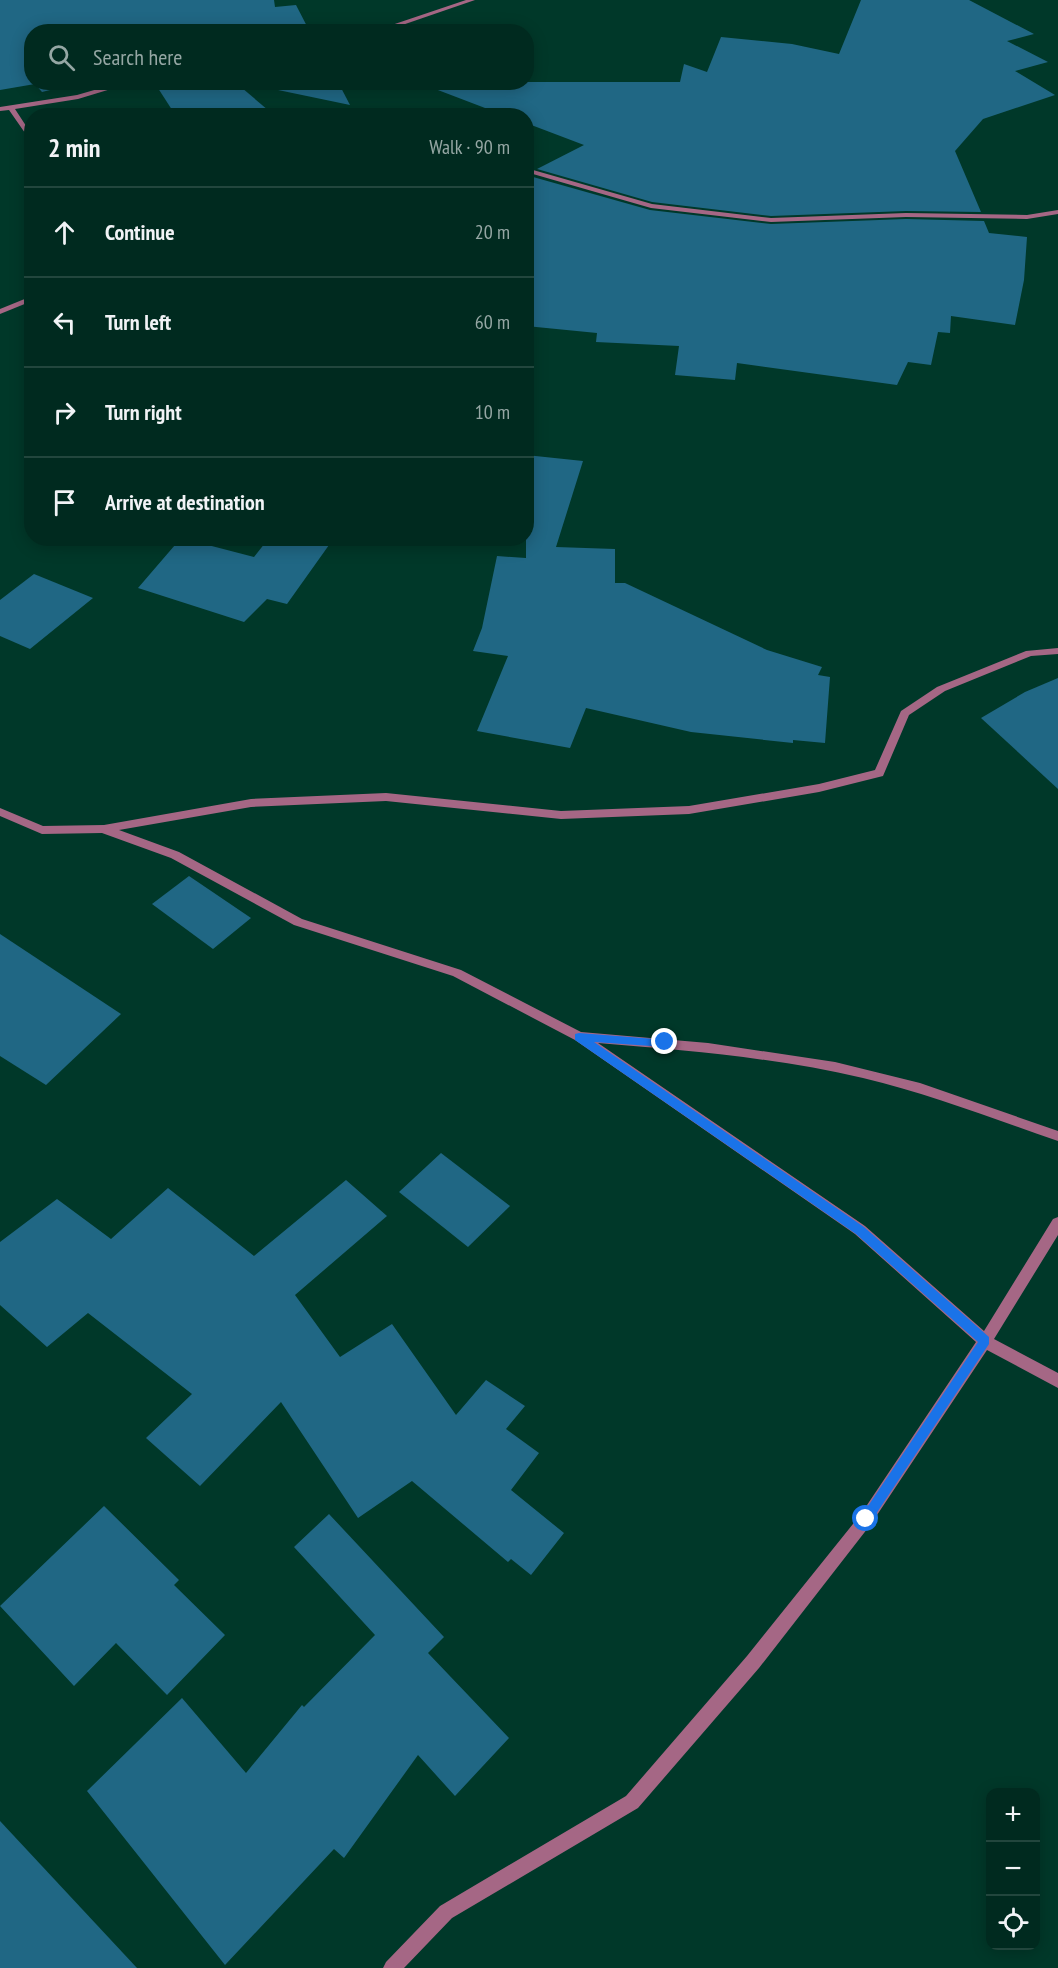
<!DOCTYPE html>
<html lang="en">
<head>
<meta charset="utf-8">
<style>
	body { margin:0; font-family:"PT Sans Narrow",sans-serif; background:#0e362c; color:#f1f3f6 }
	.controls { position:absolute; right:18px; bottom:18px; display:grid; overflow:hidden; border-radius:12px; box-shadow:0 3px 15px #0003 }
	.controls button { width:54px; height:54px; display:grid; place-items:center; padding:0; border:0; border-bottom:2px solid #22463d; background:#002a1f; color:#f1f3f6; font:30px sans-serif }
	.stop { position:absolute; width:18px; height:18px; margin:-14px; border:4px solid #1a73e8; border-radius:50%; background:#fff }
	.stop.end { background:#1a73e8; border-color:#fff; box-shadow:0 2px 6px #0008 }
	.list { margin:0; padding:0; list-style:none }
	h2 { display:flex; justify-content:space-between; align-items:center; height:78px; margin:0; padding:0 24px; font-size:26px }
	h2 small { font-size:20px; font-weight:400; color:#95a7a4 }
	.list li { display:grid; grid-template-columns:39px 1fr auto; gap:18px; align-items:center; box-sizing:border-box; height:90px; padding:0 24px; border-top:2px solid #22463d }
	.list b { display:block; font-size:22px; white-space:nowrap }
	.list em { font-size:20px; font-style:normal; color:#95a7a4 }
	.icon { flex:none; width:33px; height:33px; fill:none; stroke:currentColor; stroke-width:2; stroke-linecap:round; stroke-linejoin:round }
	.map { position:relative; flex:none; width:1058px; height:1968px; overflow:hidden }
	.search { position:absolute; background:#002a1f; box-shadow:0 3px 15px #0003; left:24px; top:24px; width:510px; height:66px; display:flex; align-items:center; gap:15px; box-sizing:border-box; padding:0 21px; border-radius:24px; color:#95a7a4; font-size:22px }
	.panel { position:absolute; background:#002a1f; box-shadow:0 3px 15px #0003; left:24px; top:108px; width:510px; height:438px; border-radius:24px }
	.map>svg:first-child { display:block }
	.building { fill:#206784 }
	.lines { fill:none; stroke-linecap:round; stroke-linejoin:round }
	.minor { fill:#a56785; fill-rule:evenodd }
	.route { fill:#1a73e8 }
</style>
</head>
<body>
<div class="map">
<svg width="1058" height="1968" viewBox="0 0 1058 1968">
	<rect width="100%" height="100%" fill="#003829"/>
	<g class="building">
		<polygon points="0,0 274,0 275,7 296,5 310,32 32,32 32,82 82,82 42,92 35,84 0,90"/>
		<polygon points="861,0 969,0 1034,34 1007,41 1048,62 1015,71 1055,95 983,119 955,151 981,212 906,211 771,216 652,202 537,169 584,145 526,123 526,116 506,116 430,87 430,82 680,82 684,64 707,72 721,37 792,44 839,54"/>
		<polygon points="154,82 235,82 275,116 176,116"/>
		<polygon points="240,82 338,82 350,105"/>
		<polygon points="526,175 650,210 771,224 906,219 984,221 989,233 1027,237 1024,280 1015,325 951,316 950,333 938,332 931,365 908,362 897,385 737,363 735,380 675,375 679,346 596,342 597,333 526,326"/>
		<polygon points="526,455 583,461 556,547 615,549 615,583 625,583 767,650 822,667 818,675 830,677 825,743 793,740 793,743 691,732 586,708 570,748 477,731 508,656 473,651 482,628 497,556 526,558"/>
		<polygon points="181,538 254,557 269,538 334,538 287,604 267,599 244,622 138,588"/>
		<polygon points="34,574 93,598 30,649 0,636 0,600"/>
		<polygon points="1058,678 1058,789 981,718 1025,692"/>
		<polygon points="189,876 251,918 213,949 152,904"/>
		<polygon points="0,934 121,1014 46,1085 0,1056"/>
		<polygon points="441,1153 510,1206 468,1247 399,1192"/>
		<polygon points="346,1180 387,1216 295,1295 340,1357 392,1324 456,1415 486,1380 525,1406 506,1429 539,1453 511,1490 564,1533 531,1575 511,1559 508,1562 412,1481 358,1518 281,1402 200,1486 146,1438 192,1394 88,1313 47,1347 0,1305 0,1242 57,1199 111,1239 168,1188 254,1256"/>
		<polygon points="104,1506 179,1580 174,1585 225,1635 167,1695 116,1643 74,1686 0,1606"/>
		<polygon points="329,1514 444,1637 428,1653 509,1738 455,1796 418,1755 344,1858 334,1849 225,1965 87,1791 182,1698 246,1773 302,1705 304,1707 375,1635 294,1547"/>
		<polygon points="0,1821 137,1968 0,1968"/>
	</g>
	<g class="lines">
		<g class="minor">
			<polygon points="466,0 475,0 382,32 371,32"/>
			<polygon points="122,82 134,82 78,99 15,109 32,135 32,143 9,110 0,111 0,107 77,95"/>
			<polygon points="526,168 652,204 771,218 906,213 1027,215 1058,210 1058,214 1027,219 906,217 771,222 651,208 526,172"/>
			<polygon points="32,296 32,301 0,314 0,309"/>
			<path d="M1058 648V654L1031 656 945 691 909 715 883 776 819 792 689 814 561 819 386 801 251 807 119 830 179 852 302 919 461 970 581 1032 708 1043 835 1062 920 1083 1058 1131V1141C994 1119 930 1094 863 1078 777 1058 686 1050 598 1043L865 1226 984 1331 1053 1219 1058 1217V1235L994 1339 1058 1373V1388L987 1350 871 1524 759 1668 638 1808 452 1918 404 1968H383L386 1962 440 1906 626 1796 747 1656 861 1514 976 1342 855 1234 575 1040 453 976 294 925 171 858 102 833 42 834 0 816V808L43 826 104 825 251 799 386 793 561 811 689 806 819 784 875 770 901 711 937 687 1026 651Z"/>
		</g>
	</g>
	<polygon class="route" points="579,1033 668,1040 668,1045 665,1047 594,1042 864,1227 989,1337 989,1344 870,1523 862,1523 860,1519 862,1515 978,1342 856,1234 575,1040 575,1034"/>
</svg>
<div class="controls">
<button>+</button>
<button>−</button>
<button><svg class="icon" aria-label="locate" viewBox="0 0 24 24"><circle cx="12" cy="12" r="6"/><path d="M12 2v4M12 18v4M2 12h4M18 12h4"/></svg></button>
</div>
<div class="stop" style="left:866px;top:1519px"></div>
<div class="stop end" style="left:665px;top:1042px"></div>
<div class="search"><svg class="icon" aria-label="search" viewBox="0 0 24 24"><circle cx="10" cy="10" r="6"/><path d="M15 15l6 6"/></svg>Search here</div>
<section class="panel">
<h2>2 min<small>Walk · 90 m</small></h2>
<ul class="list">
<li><svg class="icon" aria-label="ahead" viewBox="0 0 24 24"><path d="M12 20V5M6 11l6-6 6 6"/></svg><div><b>Continue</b></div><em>20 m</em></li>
<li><svg class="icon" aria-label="left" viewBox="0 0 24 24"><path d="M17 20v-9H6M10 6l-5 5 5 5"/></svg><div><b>Turn left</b></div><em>60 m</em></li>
<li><svg class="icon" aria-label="right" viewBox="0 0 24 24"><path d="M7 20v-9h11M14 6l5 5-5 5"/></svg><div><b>Turn right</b></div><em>10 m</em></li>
<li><svg class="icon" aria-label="arrive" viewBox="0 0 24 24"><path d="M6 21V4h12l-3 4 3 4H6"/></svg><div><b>Arrive at destination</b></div></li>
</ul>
</section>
</div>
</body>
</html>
